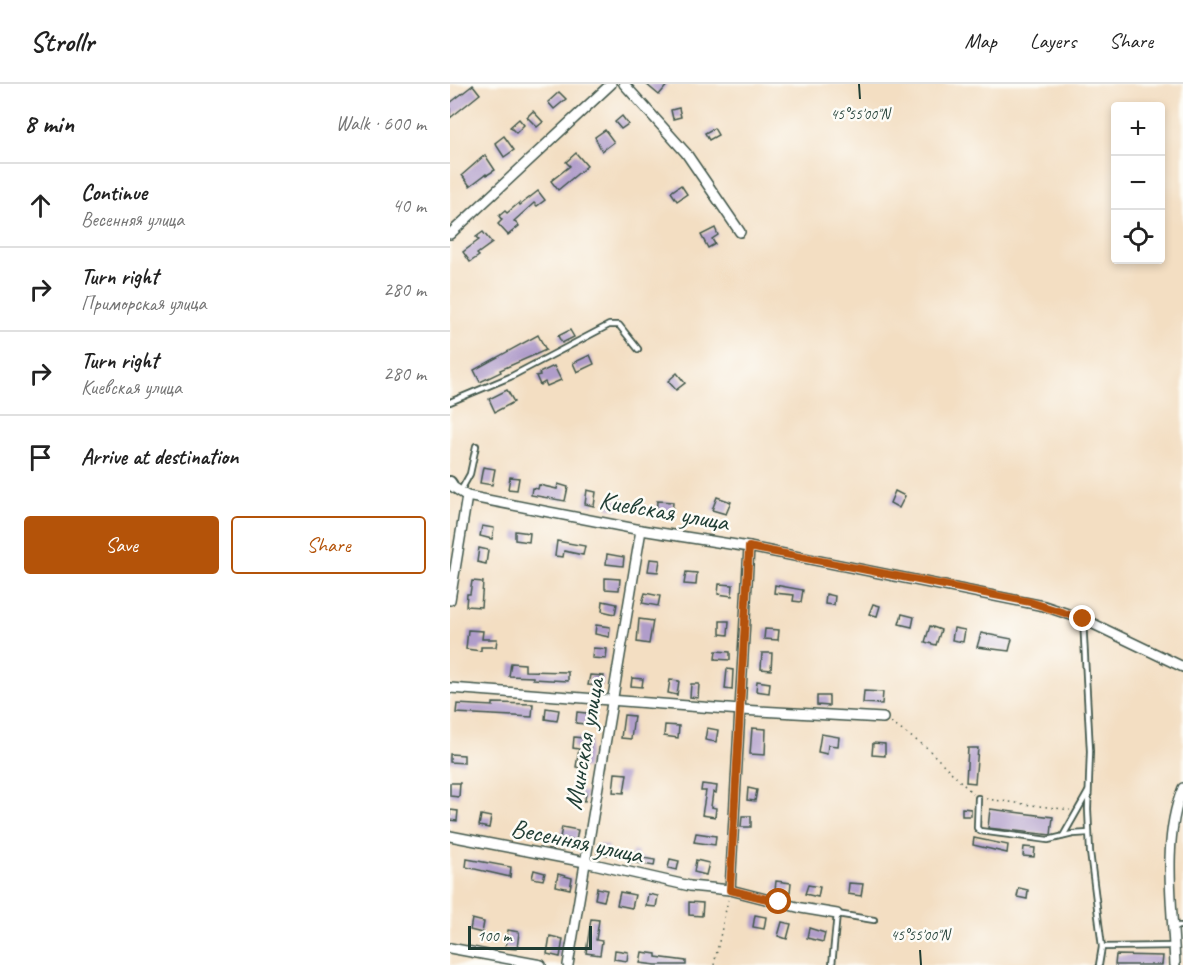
<!DOCTYPE html>
<html lang="en">
<head>
<meta charset="utf-8">
<style>
	body { margin:0; font-family:Caveat,sans-serif; background:#f2f2f2; color:#222 }
	.controls { position:absolute; right:18px; top:18px; display:grid; overflow:hidden; border-radius:6px; box-shadow:0 3px 9px #0003 }
	.controls button { width:54px; height:54px; display:grid; place-items:center; padding:0; border:0; border-bottom:2px solid #e0e0e0; background:#fff; color:#222; font:30px sans-serif }
	.scale { position:absolute; left:18px; bottom:15px; width:124px; box-sizing:border-box; padding-left:6px; border:3px solid #1f3d34; border-top:0; font-size:16px; line-height:21px; white-space:nowrap; color:#1f3d34; -webkit-text-stroke:4px #fdfcf7; paint-order:stroke }
	.stop { position:absolute; width:18px; height:18px; margin:-14px; border:4px solid #b45309; border-radius:50%; background:#fff }
	.stop.end { background:#b45309; border-color:#fff; box-shadow:0 2px 6px #0008 }
	.list { margin:0; padding:0; list-style:none }
	h2 { display:flex; justify-content:space-between; align-items:center; height:78px; margin:0; padding:0 24px; font-size:26px }
	h2 small { font-size:20px; font-weight:400; color:#767676 }
	.list li { display:grid; grid-template-columns:39px 1fr auto; gap:18px; align-items:center; box-sizing:border-box; height:84px; padding:0 24px; border-top:2px solid #e0e0e0 }
	.list b { display:block; font-size:22px; white-space:nowrap }
	.list p { margin:0; font-size:20px; white-space:nowrap; color:#767676 }
	.list em { font-size:20px; font-style:normal; color:#767676 }
	.actions { display:flex; gap:12px; padding:18px 24px }
	.actions a { flex:1; padding:14px 0; border:2px solid #b45309; border-radius:6px; text-align:center; font-size:21px; color:#b45309 }
	.actions .main { background:#b45309; color:#fff }
	.icon { flex:none; width:33px; height:33px; fill:none; stroke:currentColor; stroke-width:2; stroke-linecap:round; stroke-linejoin:round }
	.map { position:relative; flex:none; width:733px; height:881px; overflow:hidden }
	header { display:flex; align-items:center; gap:36px; box-sizing:border-box; height:84px; padding:0 30px; background:#fff; border-bottom:2px solid #e0e0e0 }
	header strong { font-size:28px }
	nav { display:flex; gap:33px; margin-inline-start:auto; font-size:21px }
	main { display:flex }
	aside { flex:1; background:#fff }
	.map>svg:first-child { display:block }
	.building { fill:#b09dca }
	.lines { fill:none; stroke-linecap:round; stroke-linejoin:round }
	.service-casing { stroke:#3f5549; stroke-width:8 }
	.minor-casing { stroke:#3f5549; stroke-width:12 }
	.tertiary-casing { stroke:#3f5549; stroke-width:14 }
	.path { stroke:#3f5549; stroke-width:1.5; stroke-dasharray:1.5 4.5; stroke-linecap:butt }
	.service { stroke:#fff; stroke-width:4.5 }
	.minor { stroke:#fff; stroke-width:9 }
	.tertiary { stroke:#fff; stroke-width:10 }
	.route { stroke:#b45309; stroke-width:8 }
	.ticks { fill:none; stroke:#1f3d34; stroke-width:2 }
	.labels { text-anchor:middle; dominant-baseline:central; stroke-width:5; stroke-linejoin:round; paint-order:stroke }
	.street-label { font-size:26px; fill:#1f3d34; stroke:#fdfcf7 }
	.ticks-label { font-size:15px; text-anchor:middle; fill:#1f3d34; stroke:#fdfcf7; stroke-width:5; stroke-linejoin:round; paint-order:stroke }
</style>
</head>
<body>
<header>
<strong>Strollr</strong>
<nav><a>Map</a><a>Layers</a><a>Share</a></nav>
</header>
<main>
<aside>
<h2>8 min<small>Walk · 600 m</small></h2>
<ul class="list">
<li><svg class="icon" aria-label="ahead" viewBox="0 0 24 24"><path d="M12 20V5M6 11l6-6 6 6"/></svg><div><b>Continue</b><p>Весенняя улица</p></div><em>40 m</em></li>
<li><svg class="icon" aria-label="right" viewBox="0 0 24 24"><path d="M7 20v-9h11M14 6l5 5-5 5"/></svg><div><b>Turn right</b><p>Приморская улица</p></div><em>280 m</em></li>
<li><svg class="icon" aria-label="right" viewBox="0 0 24 24"><path d="M7 20v-9h11M14 6l5 5-5 5"/></svg><div><b>Turn right</b><p>Киевская улица</p></div><em>280 m</em></li>
<li><svg class="icon" aria-label="arrive" viewBox="0 0 24 24"><path d="M6 21V4h12l-3 4 3 4H6"/></svg><div><b>Arrive at destination</b></div></li>
</ul>
<div class="actions"><a class="main">Save</a><a>Share</a></div>
</aside>
<div class="map">
<svg width="733" height="881" viewBox="0 0 733 881">
	<rect width="100%" height="100%" fill="#fdfcf7"/>
	<filter id="ink" filterUnits="userSpaceOnUse"><feTurbulence type="fractalNoise" baseFrequency=".0167" numOctaves="2"/><feDisplacementMap in="SourceGraphic" scale="12" xChannelSelector="R" yChannelSelector="G"/><feConvolveMatrix kernelMatrix="1 2 1 2 8 2 1 2 1" color-interpolation-filters="sRGB"/></filter>
	<filter id="wash" filterUnits="userSpaceOnUse"><feTurbulence type="fractalNoise" baseFrequency=".008" numOctaves="4" result="noise"/><feDisplacementMap in="SourceGraphic" scale="24" xChannelSelector="R" yChannelSelector="G"/><feGaussianBlur stdDeviation="1.35" result="paint"/><feColorMatrix in="noise" values="0 0 0 0 0 0 0 0 0 0 0 0 0 0 0 0 0 1.4 0 .05"/><feComposite in="paint" operator="in"/></filter>
	<g filter="url(#wash)">
		<rect width="100%" height="100%" fill="#f3dec2"/>
		<g id="blocks">
			<g class="building">
				<polygon points="196,0 218,0 209,11"/>
				<polygon points="23,1 30,10 0,34 0,19"/>
				<polygon points="109,8 116,15 104,25 98,18"/>
				<polygon points="229,24 231,33 223,35 221,26"/>
				<polygon points="83,27 93,38 87,43 77,33"/>
				<polygon points="172,32 178,40 171,45 165,38"/>
				<polygon points="69,35 74,41 66,49 60,43"/>
				<polygon points="264,44 268,51 259,56 255,49"/>
				<polygon points="155,46 164,58 152,67 145,53"/>
				<polygon points="54,52 64,66 54,73 45,59"/>
				<polygon points="126,69 137,82 108,106 101,97 120,82 116,78"/>
				<polygon points="35,71 45,86 37,91 36,90 20,102 12,91"/>
				<polygon points="231,101 237,110 227,117 221,108"/>
				<polygon points="88,107 95,116 87,122 84,119 64,137 69,142 58,151 48,140 52,136 49,132 55,127 57,129 69,119 70,121"/>
				<polygon points="265,144 268,151 262,155 265,160 258,164 251,151"/>
				<polygon points="33,148 42,159 27,170 29,172 20,178 13,168 29,156 26,153"/>
				<polygon points="120,246 124,253 112,259 108,252"/>
				<polygon points="88,251 96,266 50,286 51,288 30,298 24,286"/>
				<polygon points="140,271 144,280 127,288 123,279"/>
				<polygon points="104,282 111,296 97,302 95,298 90,301 86,292 90,291 89,289"/>
				<polygon points="227,289 235,299 226,306 218,297"/>
				<polygon points="57,306 64,318 45,328 39,315"/>
				<polygon points="33,383 45,385 42,401 30,399"/>
				<polygon points="60,393 69,394 67,406 58,405"/>
				<polygon points="108,400 118,403 115,417 81,411 82,404 88,405 89,401 107,405"/>
				<polygon points="137,406 146,408 144,422 135,420"/>
				<polygon points="445,407 455,412 449,424 440,419"/>
				<polygon points="267,413 281,418 276,430 262,426"/>
				<polygon points="160,414 169,416 168,426 158,424"/>
				<polygon points="207,417 223,418 222,433 206,432"/>
				<polygon points="32,442 44,444 42,455 30,452"/>
				<polygon points="65,447 80,449 79,458 65,456"/>
				<polygon points="107,457 135,462 133,471 114,467 113,473 105,472"/>
				<polygon points="29,464 38,466 36,480 27,478"/>
				<polygon points="157,470 174,473 173,482 156,480"/>
				<polygon points="200,475 210,476 208,488 198,487"/>
				<polygon points="236,488 247,489 246,501 234,500"/>
				<polygon points="155,494 170,495 169,506 155,505"/>
				<polygon points="22,497 33,498 31,523 16,522 17,510 20,510"/>
				<polygon points="269,500 283,501 282,512 268,510"/>
				<polygon points="325,501 353,506 351,518 343,517 344,511 324,509"/>
				<polygon points="195,509 210,512 208,522 192,519"/>
				<polygon points="376,510 385,512 384,521 375,520"/>
				<polygon points="153,517 167,520 165,530 152,527"/>
				<polygon points="423,520 430,522 427,532 419,530"/>
				<polygon points="452,530 464,533 462,543 449,540"/>
				<polygon points="189,535 203,537 199,560 187,558"/>
				<polygon points="270,537 279,537 278,551 270,550"/>
				<polygon points="146,541 160,543 159,553 145,550"/>
				<polygon points="480,542 491,546 486,561 475,558"/>
				<polygon points="504,544 515,546 513,558 502,556"/>
				<polygon points="315,545 329,546 328,556 314,555"/>
				<polygon points="18,546 33,547 32,555 47,555 46,563 31,563 31,567 16,565"/>
				<polygon points="531,549 562,555 559,567 527,563"/>
				<polygon points="143,564 157,565 156,575 142,574"/>
				<polygon points="266,567 280,568 280,576 265,575"/>
				<polygon points="312,569 322,569 321,586 311,585"/>
				<polygon points="61,579 75,580 75,587 118,588 118,597 83,595 83,593 59,592"/>
				<polygon points="277,585 283,586 282,606 275,605"/>
				<polygon points="140,591 154,592 152,602 138,601"/>
				<polygon points="182,594 193,595 192,603 181,602"/>
				<polygon points="220,596 229,597 227,611 218,609"/>
				<polygon points="307,597 320,599 319,609 306,607"/>
				<polygon points="241,600 249,600 248,614 240,613"/>
				<polygon points="414,607 433,608 432,620 413,619"/>
				<polygon points="367,612 379,612 379,622 367,621"/>
				<polygon points="43,619 83,620 82,633 6,629 7,620 43,622"/>
				<polygon points="96,624 109,626 107,637 95,635"/>
				<polygon points="127,628 145,630 143,641 126,639"/>
				<polygon points="174,631 184,632 181,655 171,654"/>
				<polygon points="215,641 229,642 228,654 214,652"/>
				<polygon points="257,644 268,646 266,658 255,656"/>
				<polygon points="302,644 316,645 315,671 300,670"/>
				<polygon points="371,650 389,653 388,662 378,661 377,670 368,668"/>
				<polygon points="124,653 141,655 137,685 126,683 129,665 123,664"/>
				<polygon points="423,659 435,660 435,672 422,671"/>
				<polygon points="518,664 528,664 525,699 516,698"/>
				<polygon points="0,670 14,671 14,679 0,678"/>
				<polygon points="165,689 177,690 174,709 163,708"/>
				<polygon points="0,699 10,699 9,713 0,712"/>
				<polygon points="252,700 267,702 266,709 263,708 261,723 266,724 265,733 252,731 256,707 251,707"/>
				<polygon points="298,704 307,706 305,717 297,716"/>
				<polygon points="121,705 136,708 135,717 119,715"/>
				<polygon points="512,724 521,725 521,732 512,732"/>
				<polygon points="540,725 603,733 601,751 538,744"/>
				<polygon points="0,726 8,727 7,737 0,736"/>
				<polygon points="31,731 41,733 39,744 29,742"/>
				<polygon points="292,732 301,732 301,743 291,743"/>
				<polygon points="112,743 128,746 126,757 110,754"/>
				<polygon points="246,749 266,752 265,761 244,758"/>
				<polygon points="524,754 558,761 557,769 523,761"/>
				<polygon points="149,760 159,762 157,771 147,769"/>
				<polygon points="574,763 585,764 584,773 573,772"/>
				<polygon points="182,767 188,768 187,773 205,776 204,782 180,778"/>
				<polygon points="17,775 61,783 60,793 16,783"/>
				<polygon points="220,775 229,777 227,786 218,784"/>
				<polygon points="246,776 259,779 256,791 244,788"/>
				<polygon points="84,786 95,789 93,796 82,794"/>
				<polygon points="108,790 122,794 120,805 106,802"/>
				<polygon points="326,797 341,799 340,808 325,806"/>
				<polygon points="399,799 413,800 411,812 398,810"/>
				<polygon points="358,801 370,803 368,813 355,810"/>
				<polygon points="147,804 157,806 154,817 145,815"/>
				<polygon points="569,804 578,806 577,815 567,813"/>
				<polygon points="170,808 185,811 182,824 167,821"/>
				<polygon points="198,810 208,812 206,823 196,822"/>
				<polygon points="239,818 253,819 252,832 239,831"/>
				<polygon points="305,831 316,833 314,845 303,843"/>
				<polygon points="22,835 34,838 32,849 20,846"/>
				<polygon points="141,835 149,836 146,856 152,857 150,871 136,869"/>
				<polygon points="332,838 341,840 337,855 328,852"/>
				<polygon points="359,844 375,849 373,858 357,854"/>
				<polygon points="58,846 69,848 67,865 55,864"/>
				<polygon points="100,852 113,855 110,873 97,870"/>
				<polygon points="165,866 178,868 177,877 164,875"/>
				<polygon points="192,868 206,870 206,873 236,877 236,881 206,881 190,879"/>
				<polygon points="666,871 713,872 712,881 665,881"/>
			</g>
		</g>
	</g>
	<g filter="url(#ink)">
		<use href="#blocks" fill-opacity="0" stroke="#3f5549" stroke-width="1.5"/>
		<g class="lines">
			<defs>
				<g id="service">
					<polyline points="0,318 60,293 159,241 169,241 188,265"/>
					<polyline points="10,408 20,390 26,362"/>
					<polyline points="633,535 640,667 638,725 640,768 652,863 649,881"/>
					<polyline points="528,714 527,744 530,747 598,756 623,750 639,749"/>
					<polyline points="613,752 638,708"/>
					<polyline points="724,842 733,842"/>
					<polyline points="652,863 725,862"/>
					<polyline points="382,881 387,830 424,836"/>
				</g>
				<g id="minor">
					<polyline points="174,0 236,69 290,148"/>
					<polyline points="0,150 161,0"/>
					<polyline points="0,401 17,412 191,446 299,463 594,522 633,535 733,583"/>
					<polyline points="0,516 17,412"/>
					<polyline points="0,604 291,626 433,634"/>
					<polyline points="0,752 135,778 240,802 280,806 351,824 387,830"/>
					<polyline points="280,806 299,463"/>
					<polyline points="0,864 91,881"/>
					<polyline points="118,881 191,446"/>
					<path d="M725 881C723 824 711 757 733 704"/>
				</g>
				<polyline id="tertiary" points="0,398 2,401"/>
			</defs>
			<use href="#service" class="service-casing"/>
			<use href="#minor" class="minor-casing"/>
			<use href="#tertiary" class="tertiary-casing"/>
			<g class="path">
				<polyline points="441,639 476,663 523,710"/>
				<polyline points="536,715 620,726"/>
				<polyline points="264,881 278,816"/>
			</g>
			<use href="#service" class="service"/>
			<use href="#minor" class="minor"/>
			<use href="#tertiary" class="tertiary"/>
		</g>
	</g>
	<g class="lines" filter="url(#ink)">
		<polyline class="route" points="329,818 280,806 299,463 580,518 633,535"/>
	</g>
	<path class="ticks" d="M409 0 410 15M470 866 471 881"/>
	<g class="labels">
		<g class="street-label">
			<text transform="translate(214 427) rotate(10)">Киевская улица</text>
			<text transform="translate(134 660) rotate(-80)">Минская улица</text>
			<text transform="translate(127 757) rotate(12)">Весенняя улица</text>
		</g>
	</g>
	<g class="ticks-label">
		<text x="410" y="35">45°55'00"N</text>
		<text x="470" y="856">45°55'00"N</text>
	</g>
</svg>
<div class="controls">
<button>+</button>
<button>−</button>
<button><svg class="icon" aria-label="locate" viewBox="0 0 24 24"><circle cx="12" cy="12" r="6"/><path d="M12 2v4M12 18v4M2 12h4M18 12h4"/></svg></button>
</div>
<div class="scale">100 m</div>
<div class="stop" style="left:329px;top:818px"></div>
<div class="stop end" style="left:633px;top:535px"></div>
</div>
</main>
</body>
</html>
